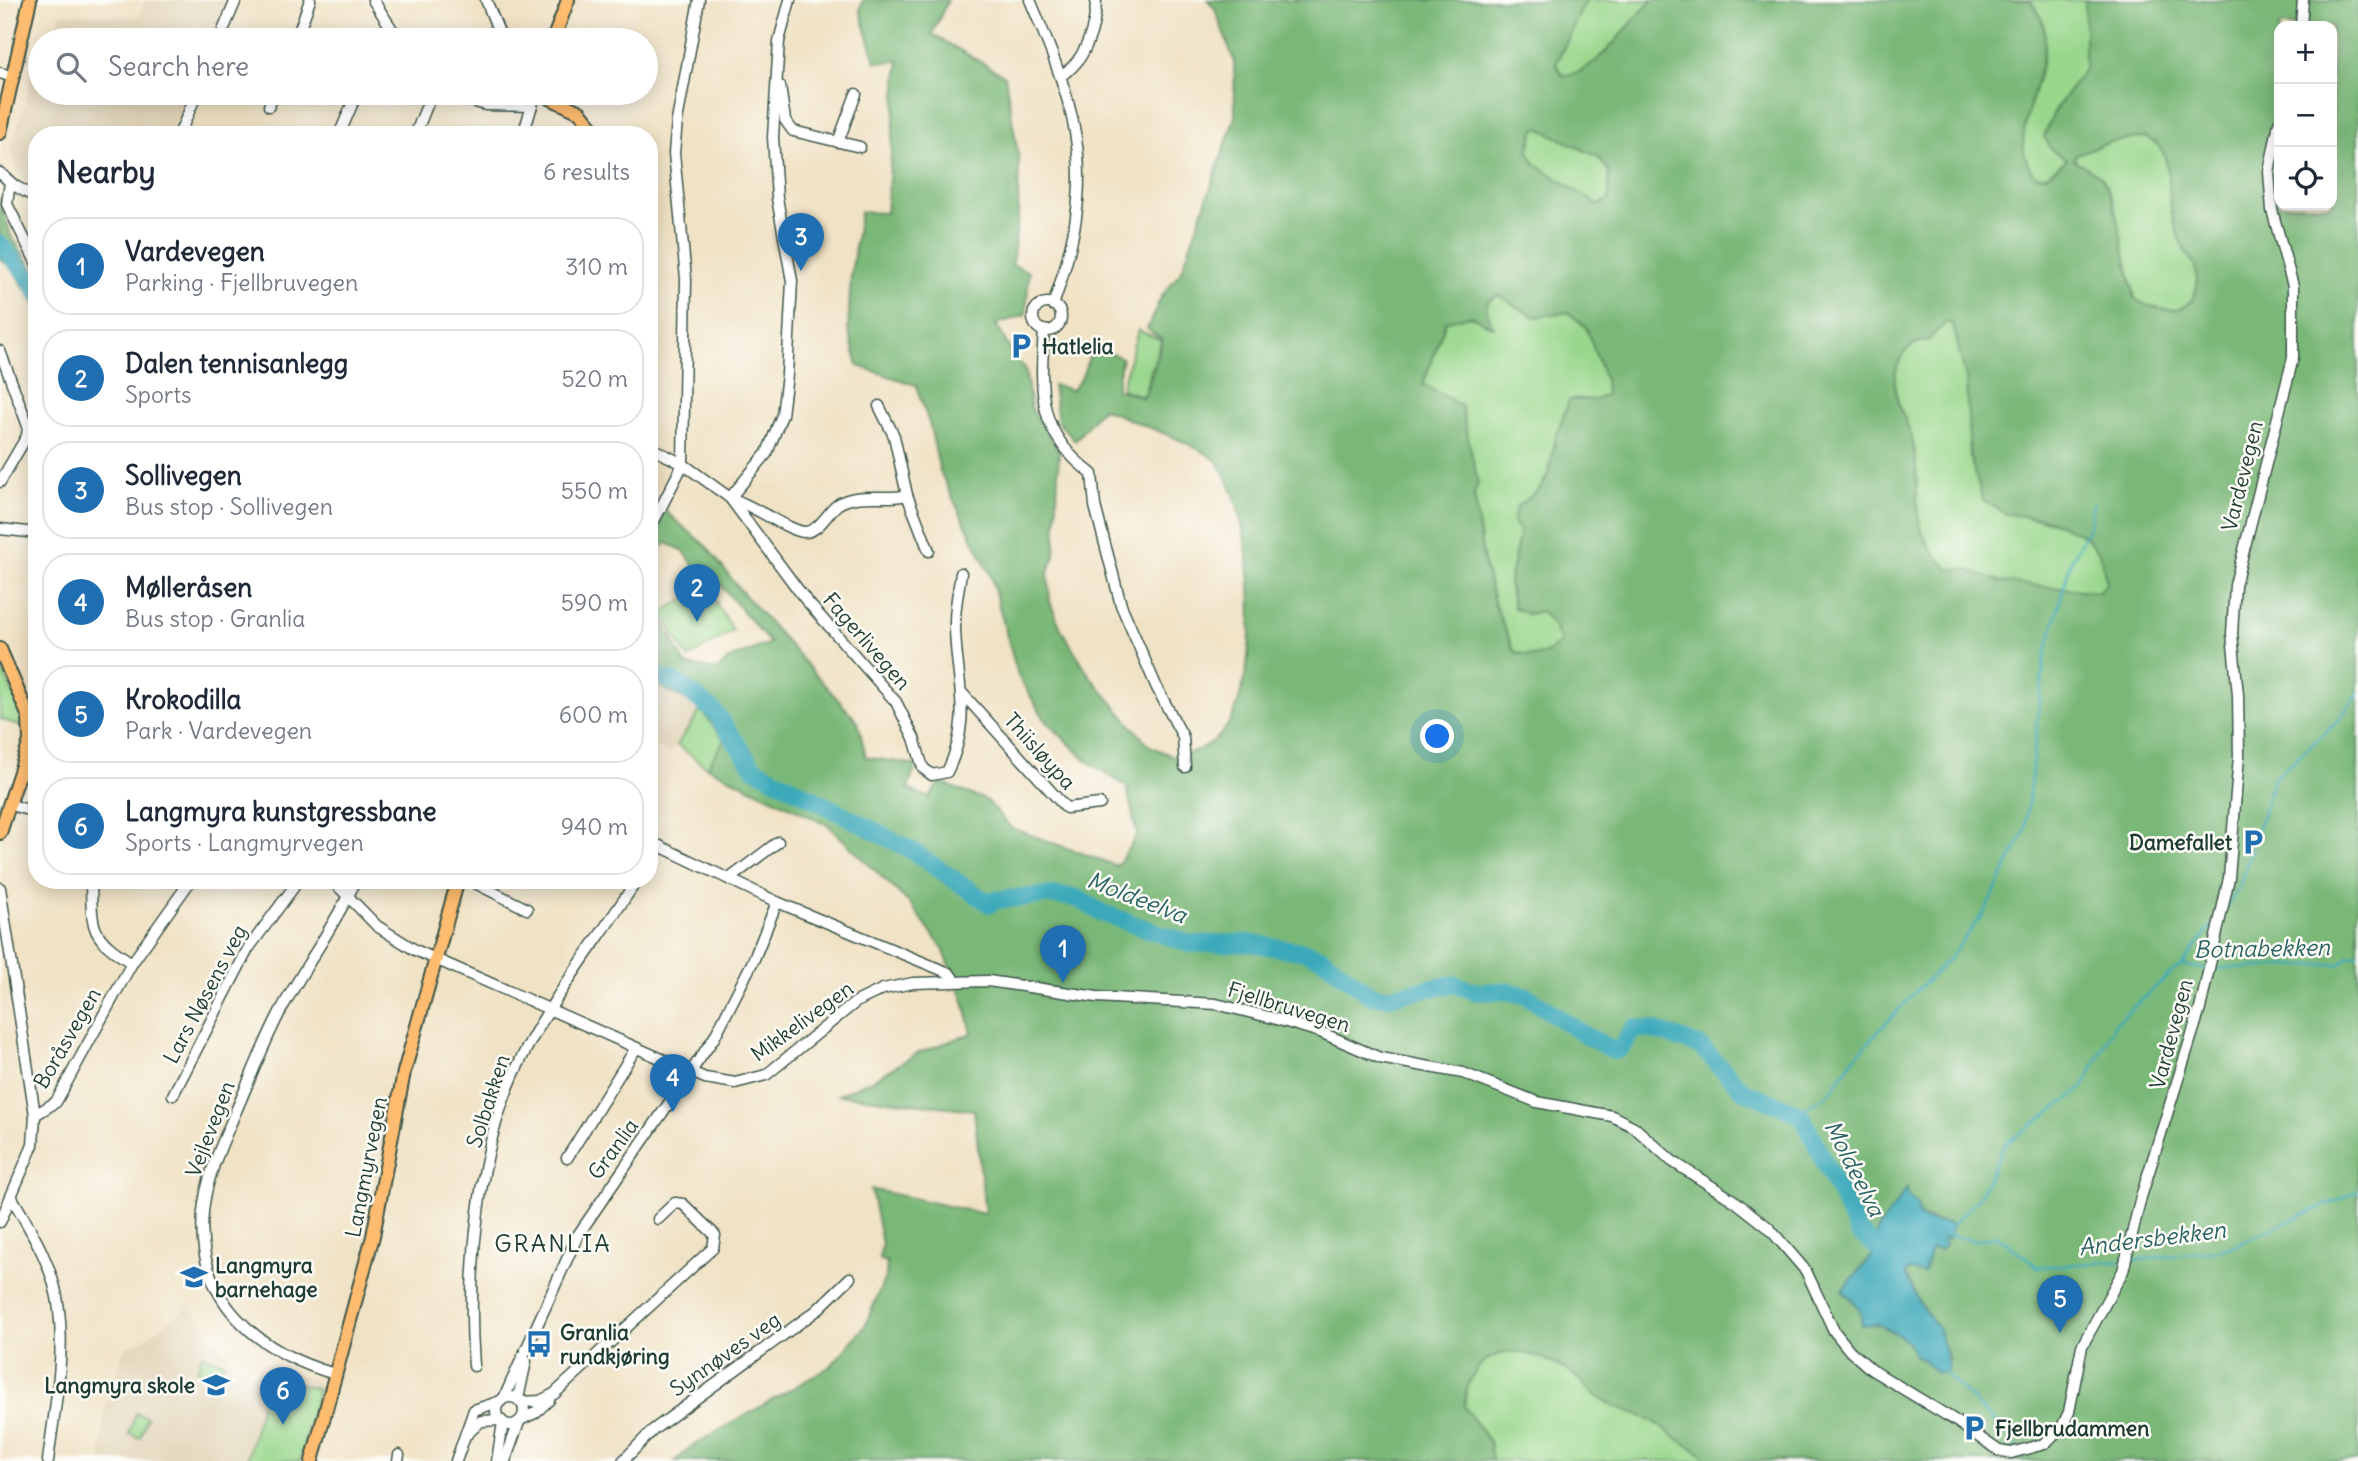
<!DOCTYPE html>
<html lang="en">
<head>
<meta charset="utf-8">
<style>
	body { margin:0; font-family:Delius,sans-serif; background:#f2f2f3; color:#1f2937 }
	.controls { position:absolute; right:21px; top:21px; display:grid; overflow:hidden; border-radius:14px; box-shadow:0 4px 18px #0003 }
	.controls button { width:63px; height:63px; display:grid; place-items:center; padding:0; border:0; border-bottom:2px solid #e0e1e3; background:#fff; color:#1f2937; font:35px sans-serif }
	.you { position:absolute; left:1438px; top:737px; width:24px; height:24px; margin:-18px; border:5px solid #fff; border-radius:50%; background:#1a73e8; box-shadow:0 0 0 10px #1a73e833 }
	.badge { display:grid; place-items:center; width:46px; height:46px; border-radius:50%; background:#1f6fb2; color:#fff; font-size:23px; font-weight:700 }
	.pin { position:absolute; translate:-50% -58px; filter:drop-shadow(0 2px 4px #0008) }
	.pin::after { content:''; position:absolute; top:37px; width:24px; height:21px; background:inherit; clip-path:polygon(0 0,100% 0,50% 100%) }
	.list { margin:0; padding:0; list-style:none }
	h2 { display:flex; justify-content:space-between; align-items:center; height:91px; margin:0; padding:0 28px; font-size:30px }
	h2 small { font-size:23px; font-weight:400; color:#747a83 }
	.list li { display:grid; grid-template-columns:46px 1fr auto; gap:21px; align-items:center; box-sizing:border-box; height:98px; margin:0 14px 14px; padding:0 14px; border:2px solid #e0e1e3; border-radius:28px }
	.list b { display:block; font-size:26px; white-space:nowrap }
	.list p { margin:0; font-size:23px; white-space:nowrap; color:#747a83 }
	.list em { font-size:23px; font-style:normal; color:#747a83 }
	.icon { flex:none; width:38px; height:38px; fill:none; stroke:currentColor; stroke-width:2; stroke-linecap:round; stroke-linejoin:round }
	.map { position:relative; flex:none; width:2358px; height:1461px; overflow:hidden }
	.search { position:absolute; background:#fff; box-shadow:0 4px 18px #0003; left:28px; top:28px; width:630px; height:77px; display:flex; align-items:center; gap:18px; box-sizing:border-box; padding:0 24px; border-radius:38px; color:#747a83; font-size:26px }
	.panel { position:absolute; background:#fff; box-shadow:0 4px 18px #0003; left:28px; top:126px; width:630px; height:763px; border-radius:28px }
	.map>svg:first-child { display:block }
	.built { fill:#e1d3b5 }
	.green { fill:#99d78c; stroke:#5c8a60; stroke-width:2 }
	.forest { fill:#7ab878; stroke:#4c7a56; stroke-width:2; fill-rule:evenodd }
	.water { fill:#3ba9ba; stroke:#2d7377; stroke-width:2 }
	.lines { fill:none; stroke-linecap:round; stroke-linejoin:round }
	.stream { stroke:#3ba9ba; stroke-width:2.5 }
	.river { stroke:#3ba9ba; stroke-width:18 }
	.minor-casing { stroke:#3e564a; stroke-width:13 }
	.major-casing { stroke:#3e564a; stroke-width:16 }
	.minor { stroke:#fff; stroke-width:10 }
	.major { stroke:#febc70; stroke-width:12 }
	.labels { text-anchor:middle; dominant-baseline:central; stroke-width:5; stroke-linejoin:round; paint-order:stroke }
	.poi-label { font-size:21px; font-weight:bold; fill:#1f3d34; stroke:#fdfcf7; text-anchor:start }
	.street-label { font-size:21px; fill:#1f3d34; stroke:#fdfcf7 }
	.water-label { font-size:23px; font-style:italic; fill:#296363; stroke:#fdfcf7 }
	.quarter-label { font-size:24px; letter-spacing:2px; fill:#1f3d34; stroke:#fdfcf7 }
</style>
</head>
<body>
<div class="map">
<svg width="2358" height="1461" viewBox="0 0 2358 1461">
	<rect width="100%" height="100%" fill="#fdfcf7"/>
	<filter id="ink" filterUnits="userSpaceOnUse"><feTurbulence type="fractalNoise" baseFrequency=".0143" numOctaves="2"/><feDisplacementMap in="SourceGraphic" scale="14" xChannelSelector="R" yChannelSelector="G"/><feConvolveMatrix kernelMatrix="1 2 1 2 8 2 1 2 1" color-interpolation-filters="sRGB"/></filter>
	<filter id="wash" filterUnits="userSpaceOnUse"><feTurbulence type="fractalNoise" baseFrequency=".00686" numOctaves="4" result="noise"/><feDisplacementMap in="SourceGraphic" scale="28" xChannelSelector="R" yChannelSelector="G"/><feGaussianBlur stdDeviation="1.57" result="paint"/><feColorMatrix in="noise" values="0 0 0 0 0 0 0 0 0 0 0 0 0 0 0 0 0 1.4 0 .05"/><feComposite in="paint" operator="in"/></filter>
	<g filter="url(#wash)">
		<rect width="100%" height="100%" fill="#f0e2c4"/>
		<g class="built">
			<polygon points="146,0 229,0 212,40 54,40 61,13 138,17"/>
			<polygon points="26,53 40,57 40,93 190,93 172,135 37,135 37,193 24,179 10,154 29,88 32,66"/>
			<polygon points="649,682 701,710 671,754 649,744"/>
			<polygon points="189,1302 211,1339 239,1367 253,1374 274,1367 316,1380 322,1390 307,1461 101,1461 104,1412 124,1348 144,1339 182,1312"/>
		</g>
		<g class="green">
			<path d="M1586 0H1653C1628 21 1598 76 1562 75L1556 64Z"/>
			<path d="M2029 0H2085V68L2054 112 2051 149 2067 160 2046 175 2036 176C1992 132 2079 48 2029 0Z"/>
			<polygon points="1539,128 1598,157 1609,172 1609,200 1598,205 1534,163 1528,151 1535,129"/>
			<path d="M2146 137C2152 141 2159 143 2162 150 2172 171 2167 196 2173 218 2176 228 2179 240 2184 249 2187 254 2193 261 2195 267 2207 314 2165 318 2135 299L2113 201 2102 177 2074 160 2076 154 2111 142Z"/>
			<path d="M1498 295 1535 317 1568 312 1586 327 1605 380 1606 394 1596 400 1575 398 1556 438 1552 467 1538 492 1517 506 1520 530 1509 583 1514 608 1528 614 1541 611 1552 623 1561 642C1545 656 1535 660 1514 651L1495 605 1484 563 1474 494 1477 483 1423 385 1446 321 1471 316 1493 327 1486 309 1488 301Z"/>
			<path d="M1947 321 1953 325 1966 378 1970 457 2029 518C2053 520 2084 529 2098 550 2103 559 2104 573 2107 583L2099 592 2002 582 1967 570 1949 569C1900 528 1925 488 1912 439 1908 425 1900 412 1897 398 1890 375 1900 342 1927 341Z"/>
			<polygon points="1138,330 1161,340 1143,396 1121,389"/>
			<polygon points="706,586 733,631 688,658 661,613"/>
			<polygon points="0,665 25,718 23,727 0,719"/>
			<polygon points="701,710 725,740 707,767 677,745"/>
			<path d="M1518 1351 1543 1358 1570 1372 1601 1399 1655 1422 1679 1440 1702 1453 1707 1461H1492L1489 1442 1464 1406C1468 1370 1481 1355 1518 1351Z"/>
			<polygon points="202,1355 224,1362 219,1377 197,1370"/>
			<polygon points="268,1377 318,1389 300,1461 247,1460"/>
			<polygon points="136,1413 147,1417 140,1438 129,1434"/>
		</g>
		<g class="forest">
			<path d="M863 0H948L932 34 1005 76 1019 160 1018 217 1012 264 1029 272 1026 315 996 324 1015 358 1025 368 1031 408 1059 450 1055 555 1048 573 1050 602 1061 629 1090 676 1148 745 1174 757C1192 753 1208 748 1221 734 1265 686 1257 512 1217 462 1204 446 1125 419 1102 408L1075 441 1058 422 1053 385 1072 390 1081 379 1093 346 1122 358 1116 389 1144 398 1163 340 1147 329 1161 297 1182 270 1235 117 1234 61 1215 9 1208 0H1586L1556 63 1562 75C1598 76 1628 21 1653 0H2029C2079 48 1991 133 2037 176L2046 175 2067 160 2051 149 2044 136 2054 112 2085 68V0H2358V1461H1707C1701 1451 1692 1448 1682 1442 1672 1437 1665 1428 1656 1423 1639 1412 1617 1410 1601 1399 1589 1392 1580 1378 1568 1371 1522 1342 1471 1342 1464 1406L1489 1442 1492 1461H675L692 1446 831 1366 865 1326 886 1275 887 1262 879 1259 882 1244 871 1189 985 1214 974 1110 838 1095 872 1080 918 1053 972 1033 964 1001 943 949 910 904 828 825 707 767 724 740 698 706 649 682V597L686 665 717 670 729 659 770 643 711 574 694 566 684 551 667 543 659 549 649 567V540L664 510 707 547 741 591 858 722 866 757 916 765 908 789 930 798 939 782 988 801 1011 828 1117 866 1137 835 1127 787 1086 760 1046 721 1018 676 990 574 940 472 930 426 916 385 858 366 848 329 851 275 860 212 886 213 899 61 876 62 860 10ZM2279 26H2332V205H2279ZM1539 128 1598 157 1609 172V200L1598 205 1534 163 1528 151 1535 129ZM2146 137C2152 141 2159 143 2162 150 2172 171 2167 196 2173 218 2176 228 2179 240 2184 249 2187 254 2193 261 2195 267 2207 314 2165 318 2135 299L2113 201 2102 177 2074 160 2076 154 2111 142ZM1498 295 1535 317 1568 312 1586 327 1605 380 1606 394 1596 400H1569C1565 412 1560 425 1556 437 1547 475 1553 483 1517 506L1513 520 1520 531 1509 583 1514 608 1527 614 1541 611 1552 623 1561 642C1545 657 1535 660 1514 651L1495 606 1484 563 1474 494 1478 483 1461 406 1423 384 1446 321 1471 316 1493 327 1486 309 1488 301ZM1947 322 1953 325 1966 378 1970 457 1983 500 2006 514 2047 519 2084 535 2099 552 2107 583 2099 592 2002 582 1967 570 1949 569C1901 528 1925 487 1912 439 1909 425 1900 412 1897 399 1890 375 1900 342 1927 341ZM1907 1189C1910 1215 1925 1221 1948 1222L1942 1238 1931 1248 1925 1267 1909 1270 1906 1274 1920 1304 1939 1330 1949 1359 1936 1373 1924 1360 1914 1355C1908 1335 1884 1321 1864 1325L1860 1309 1842 1290 1872 1256 1877 1231Z"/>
			<polygon points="0,197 11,236 37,274 37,306 11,267 0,259"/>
		</g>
		<path class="water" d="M1907 1188 1908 1196 1917 1204 1919 1216 1925 1220 1953 1224 1949 1239 1943 1238 1945 1245 1940 1250 1931 1249 1924 1273 1909 1270 1906 1274 1920 1304 1939 1330 1949 1368 1945 1373H1935L1924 1360 1914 1355C1908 1333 1891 1334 1877 1323L1861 1325C1864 1310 1854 1300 1842 1291L1872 1256 1877 1231Z"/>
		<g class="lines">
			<g class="stream">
				<polyline points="2228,905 2240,885 2274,778 2339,720 2358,694"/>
				<polyline points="2182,965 2217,919"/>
				<polyline points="1797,1113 1830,1093 1852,1060 1915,992 1948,960 1985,911 2025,831 2044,661 2070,564 2090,524 2093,503"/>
				<polyline points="1953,1224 1978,1199 2004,1145 2083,1088 2114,1025 2172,972 2182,965 2204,969 2340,964 2349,956 2358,954"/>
				<polyline points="1951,1235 1975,1241 1997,1236 2038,1267 2123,1261"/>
				<polyline points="2129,1261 2225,1249 2358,1191"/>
				<polyline points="1945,1373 2009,1436 2017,1449"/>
			</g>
			<g class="river">
				<polyline points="0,244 31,280 37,292"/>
				<polyline points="649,672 680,685 714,711 754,768 911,850 990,904 994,900 1051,895 1077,898 1102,913 1190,944 1249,943 1306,952 1322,958 1370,995 1385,997 1453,984 1477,992 1506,991 1527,996 1583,1034 1615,1051 1621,1048 1634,1028 1653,1030 1700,1046 1744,1091 1797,1113 1803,1118 1858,1232 1874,1245"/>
			</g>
		</g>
	</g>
	<g filter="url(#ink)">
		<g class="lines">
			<defs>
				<g id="minor">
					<polyline points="373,0 399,40"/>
					<polyline points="486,0 502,40"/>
					<path d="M1030 0C1081 120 1098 177 1053 305"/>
					<polyline points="2301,26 2303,0"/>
					<polyline points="219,40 236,0"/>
					<polyline points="296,40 310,0"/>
					<polyline points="0,73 13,77"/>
					<path d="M1061 75C1085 63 1096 26 1096 0"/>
					<polyline points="780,86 785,120 793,131 860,147"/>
					<polyline points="443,93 486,105 532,106 525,93"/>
					<polyline points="269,106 275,93"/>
					<polyline points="179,135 197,93"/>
					<polyline points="339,135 357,93"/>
					<polyline points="415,135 432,93"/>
					<polyline points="523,135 533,102"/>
					<polyline points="838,142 856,94"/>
					<polyline points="0,173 15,186 37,198"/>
					<polyline points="10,182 7,204 37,264"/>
					<circle cx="1047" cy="317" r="14"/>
					<path d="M1044 330C1040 393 1037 433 1092 474L1095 506 1121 605 1157 688 1183 737 1185 767"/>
					<polyline points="0,351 28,426 27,436 0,482"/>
					<polyline points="879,406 894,436 907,495 929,551"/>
					<polyline points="649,447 683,464 730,498 767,453 782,415 787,375 792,281 777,198 773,137 779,41 790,0"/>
					<path d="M730 498 805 599 896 702 914 738 923 768 932 775 947 772C975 715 954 677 955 621 955 605 959 588 961 573"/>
					<path d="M730 498C751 504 789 531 804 532 819 532 827 513 837 505 857 491 886 501 907 495"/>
					<polyline points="0,529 37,533"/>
					<polyline points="649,531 683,464 686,279 674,153 677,121 699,0"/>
					<polyline points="963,694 1066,808 1100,804"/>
					<polyline points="11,805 32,811 37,809"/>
					<polyline points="649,841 777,902 949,973 955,981"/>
					<polyline points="649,862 660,846"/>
					<polyline points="729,879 778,842"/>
					<path d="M91 880C92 929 89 936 132 963"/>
					<polyline points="332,880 377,926 415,950 705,1078 735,1083 766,1075 856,1002 883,989 913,983 988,981 1097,997 1216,1004 1273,1018 1320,1032 1380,1058 1463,1073 1537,1102 1612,1116 1634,1127 1672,1161 1736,1202 1769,1228 1806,1271 1834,1331 1850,1351 1872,1370 1956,1421 1999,1451 2011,1453 2044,1444 2062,1427 2069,1412 2082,1346 2123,1271 2141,1197 2200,1009 2229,878 2239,756 2238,695 2232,634 2235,585 2293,358 2293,286 2272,210 2269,172 2279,123"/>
					<polyline points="469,880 527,909"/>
					<polyline points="0,888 35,1115 33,1145 0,1222"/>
					<polyline points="173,1095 248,949 299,880"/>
					<polyline points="35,1115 56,1102 132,963 191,880"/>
					<polyline points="567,1158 636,1048"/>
					<path d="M11 1196C31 1230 55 1269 59 1310 65 1359 54 1412 48 1461"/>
					<path d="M474 1366C467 1270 477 1145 521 1059 553 996 599 939 637 880"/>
					<path d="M335 1374C258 1352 195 1301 203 1212 206 1177 222 1144 236 1111 250 1079 263 1045 279 1014 303 969 334 927 356 880"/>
					<circle cx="510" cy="1411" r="14"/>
					<polyline points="504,1398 578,1235 714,1038 754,959 777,902"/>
					<polyline points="518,1399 526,1361"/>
					<polyline points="521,1402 540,1401 554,1394 713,1248 715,1235 683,1204 675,1203 658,1219"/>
					<polyline points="522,1419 535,1413 549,1400"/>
					<polyline points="467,1434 481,1421 501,1420"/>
					<polyline points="398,1461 399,1455"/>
					<polyline points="456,1461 474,1410 501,1401"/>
					<polyline points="497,1461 503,1422"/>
					<polyline points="505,1461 519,1422"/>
					<polyline points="623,1461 653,1430 816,1311 850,1278"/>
				</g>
				<g id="major">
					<polyline points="553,40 568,0"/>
					<polyline points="539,93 580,112 599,135"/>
					<polyline points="0,133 30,0"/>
					<polyline points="0,649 29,717 30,741 0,833"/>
					<polyline points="312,1461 373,1236 404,1072 458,880"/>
				</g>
			</defs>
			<use href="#minor" class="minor-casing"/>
			<use href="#major" class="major-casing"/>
			<use href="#minor" class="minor"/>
			<use href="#major" class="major"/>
		</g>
	</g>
	<defs>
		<symbol id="parking-bare" viewBox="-9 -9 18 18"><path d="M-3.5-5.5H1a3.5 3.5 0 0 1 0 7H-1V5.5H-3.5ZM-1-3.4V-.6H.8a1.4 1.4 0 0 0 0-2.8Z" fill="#1f6fb2" stroke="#fdfcf7" stroke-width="2.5" paint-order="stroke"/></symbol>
		<symbol id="school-bare" viewBox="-9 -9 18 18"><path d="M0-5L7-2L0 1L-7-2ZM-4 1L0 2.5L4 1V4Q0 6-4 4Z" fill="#1f6fb2" stroke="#fdfcf7" stroke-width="2.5" paint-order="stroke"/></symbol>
		<symbol id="bus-bare" viewBox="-9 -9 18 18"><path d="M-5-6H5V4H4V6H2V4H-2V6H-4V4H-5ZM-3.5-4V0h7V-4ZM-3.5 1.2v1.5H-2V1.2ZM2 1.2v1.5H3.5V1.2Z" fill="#1f6fb2" stroke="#fdfcf7" stroke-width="2.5" paint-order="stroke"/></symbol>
	</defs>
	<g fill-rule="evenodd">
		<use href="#parking-bare" x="1002" y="327" width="38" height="38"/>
		<use href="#parking-bare" x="2234" y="823" width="38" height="38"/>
		<use href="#school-bare" x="175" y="1258" width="38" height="38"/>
		<use href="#bus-bare" x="520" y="1325" width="38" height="38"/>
		<use href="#school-bare" x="197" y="1366" width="38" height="38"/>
		<use href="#parking-bare" x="1955" y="1409" width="38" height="38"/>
	</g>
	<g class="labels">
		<g class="poi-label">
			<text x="1042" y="346">Hatlelia</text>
			<text x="2232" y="842" text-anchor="end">Damefallet</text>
			<text x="215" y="1265">Langmyra<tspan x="215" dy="24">barnehage</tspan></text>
			<text x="560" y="1332">Granlia<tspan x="560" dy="24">rundkjøring</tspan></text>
			<text x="195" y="1385" text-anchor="end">Langmyra skole</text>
			<text x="1995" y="1428">Fjellbrudammen</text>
		</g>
		<g class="street-label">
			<text transform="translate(2242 476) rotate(-76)">Vardevegen</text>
			<text transform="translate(867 641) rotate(49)">Fagerlivegen</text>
			<text transform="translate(1040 751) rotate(48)">Thiisløypa</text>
			<text transform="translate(205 994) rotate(-62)">Lars Nøsens veg</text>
			<text transform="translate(1289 1007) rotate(17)">Fjellbruvegen</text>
			<text transform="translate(802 1021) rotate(-36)">Mikkelivegen</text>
			<text transform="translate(2171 1034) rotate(-75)">Vardevegen</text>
			<text transform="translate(67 1038) rotate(-60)">Boråsvegen</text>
			<text transform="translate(488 1101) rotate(-72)">Solbakken</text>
			<text transform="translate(210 1129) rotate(-69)">Vejlevegen</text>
			<text transform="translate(613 1149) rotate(-54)">Granlia</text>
			<text transform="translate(366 1167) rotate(-79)">Langmyrvegen</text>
			<text transform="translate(725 1354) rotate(-35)">Synnøves veg</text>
		</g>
		<g class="water-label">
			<text transform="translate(1137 897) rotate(21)">Moldeelva</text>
			<text transform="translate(2262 948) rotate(-1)">Botnabekken</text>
			<text transform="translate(1855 1168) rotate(63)">Moldeelva</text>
			<text transform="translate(2152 1238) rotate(-7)">Andersbekken</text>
		</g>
		<g class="quarter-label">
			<text x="553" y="1243">GRANLIA</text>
		</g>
	</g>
</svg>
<div class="controls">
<button>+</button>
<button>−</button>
<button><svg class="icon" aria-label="locate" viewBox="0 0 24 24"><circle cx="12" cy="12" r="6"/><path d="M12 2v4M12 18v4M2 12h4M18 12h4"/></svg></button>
</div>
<div class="you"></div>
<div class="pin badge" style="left:1063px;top:983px">1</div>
<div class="pin badge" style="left:697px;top:622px">2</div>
<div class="pin badge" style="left:801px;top:271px">3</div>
<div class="pin badge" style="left:673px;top:1112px">4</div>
<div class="pin badge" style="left:2060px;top:1333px">5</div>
<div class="pin badge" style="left:283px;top:1425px">6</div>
<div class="search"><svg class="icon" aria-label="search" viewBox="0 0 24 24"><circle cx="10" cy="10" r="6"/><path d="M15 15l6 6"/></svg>Search here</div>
<section class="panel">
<h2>Nearby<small>6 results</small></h2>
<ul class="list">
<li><span class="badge">1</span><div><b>Vardevegen</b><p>Parking · Fjellbruvegen</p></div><em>310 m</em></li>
<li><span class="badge">2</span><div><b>Dalen tennisanlegg</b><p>Sports</p></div><em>520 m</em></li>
<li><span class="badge">3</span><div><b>Sollivegen</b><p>Bus stop · Sollivegen</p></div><em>550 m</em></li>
<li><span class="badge">4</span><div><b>Mølleråsen</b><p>Bus stop · Granlia</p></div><em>590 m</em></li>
<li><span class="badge">5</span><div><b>Krokodilla</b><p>Park · Vardevegen</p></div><em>600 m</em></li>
<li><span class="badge">6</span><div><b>Langmyra kunstgressbane</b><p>Sports · Langmyrvegen</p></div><em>940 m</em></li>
</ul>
</section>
</div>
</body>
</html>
